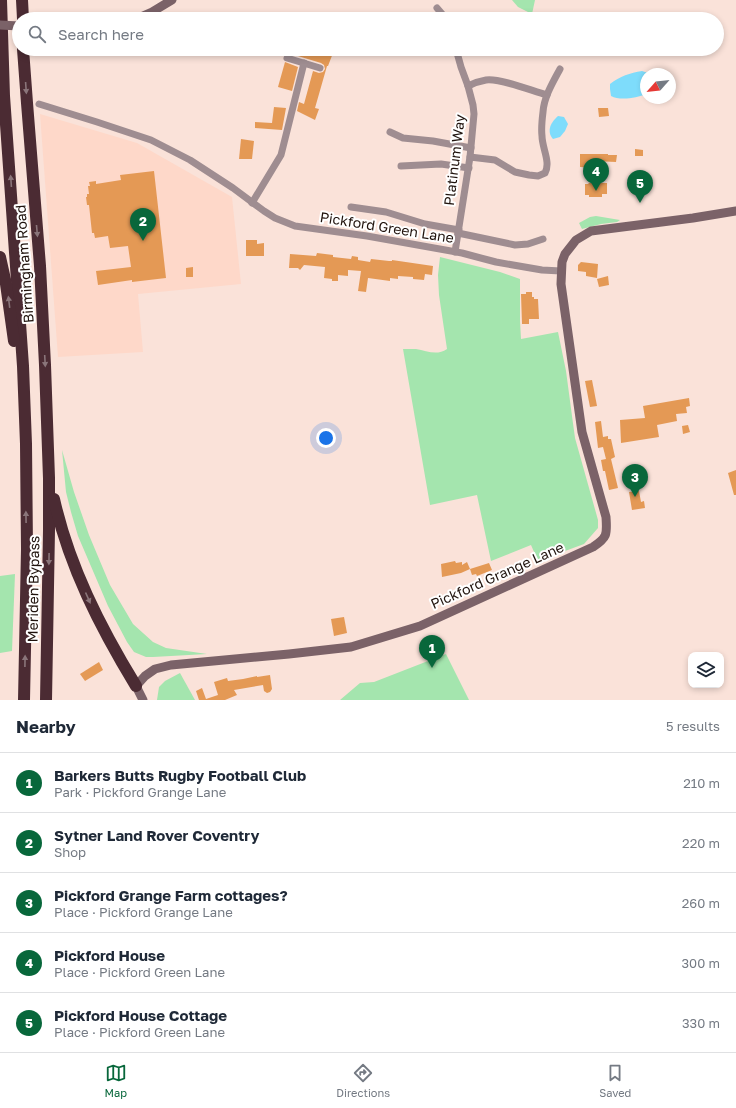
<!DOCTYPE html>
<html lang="en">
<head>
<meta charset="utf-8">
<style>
	body { margin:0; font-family:"Golos Text",sans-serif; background:#f6f6f7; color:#1f2937 }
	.controls { position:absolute; right:12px; bottom:12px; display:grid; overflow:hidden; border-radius:8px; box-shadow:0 2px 6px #0003 }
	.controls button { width:36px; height:36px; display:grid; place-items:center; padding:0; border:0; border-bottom:1px solid #e0e1e3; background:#fff; color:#1f2937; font:20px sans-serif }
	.compass { position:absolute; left:640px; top:68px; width:36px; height:36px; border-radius:50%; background:#fff; box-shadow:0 2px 6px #0003; rotate:243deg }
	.you { position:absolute; left:326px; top:438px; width:14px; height:14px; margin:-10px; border:3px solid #fff; border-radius:50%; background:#1a73e8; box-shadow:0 0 0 6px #1a73e833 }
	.badge { display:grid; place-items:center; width:26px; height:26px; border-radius:50%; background:#08673b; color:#fff; font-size:13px; font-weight:700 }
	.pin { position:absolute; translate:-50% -33px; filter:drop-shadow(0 1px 2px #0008) }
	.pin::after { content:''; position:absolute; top:21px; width:14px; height:12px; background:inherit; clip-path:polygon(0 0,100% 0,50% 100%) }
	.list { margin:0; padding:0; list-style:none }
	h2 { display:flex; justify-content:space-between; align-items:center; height:52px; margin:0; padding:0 16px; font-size:17px }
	h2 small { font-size:13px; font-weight:400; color:#747a83 }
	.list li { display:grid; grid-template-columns:26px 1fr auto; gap:12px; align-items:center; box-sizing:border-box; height:60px; padding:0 16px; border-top:1px solid #e0e1e3 }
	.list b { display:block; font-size:15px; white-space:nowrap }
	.list p { margin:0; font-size:13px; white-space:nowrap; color:#747a83 }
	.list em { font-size:13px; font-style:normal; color:#747a83 }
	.icon { flex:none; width:22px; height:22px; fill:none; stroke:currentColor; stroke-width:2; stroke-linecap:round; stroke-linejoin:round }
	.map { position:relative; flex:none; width:736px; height:700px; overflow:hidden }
	.search { position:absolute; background:#fff; box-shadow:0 2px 6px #0003; left:12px; right:12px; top:12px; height:44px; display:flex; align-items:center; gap:10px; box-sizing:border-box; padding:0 14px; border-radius:22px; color:#747a83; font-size:15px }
	.sheet { height:352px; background:#fff }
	nav { display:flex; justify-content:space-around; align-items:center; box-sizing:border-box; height:56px; border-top:1px solid #e0e1e3; background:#fff; font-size:11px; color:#747a83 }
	nav a { display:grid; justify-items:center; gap:2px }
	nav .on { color:#08673b }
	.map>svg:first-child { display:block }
	.built { fill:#fed8c9 }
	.green { fill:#a4e5ae }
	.water { fill:#7edcfb }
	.building { fill:#e49955 }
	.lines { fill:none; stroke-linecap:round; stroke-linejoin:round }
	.street { stroke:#9f8d91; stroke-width:7 }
	.secondary { stroke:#7b6268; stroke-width:9 }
	.highway { stroke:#4b2b33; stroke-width:12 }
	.secondary-bridge { stroke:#7b6268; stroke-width:9 }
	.oneway { fill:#8a757a }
	.labels { text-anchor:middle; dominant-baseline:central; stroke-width:4; stroke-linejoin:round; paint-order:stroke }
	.street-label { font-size:14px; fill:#20130d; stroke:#fff }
</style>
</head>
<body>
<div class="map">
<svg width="736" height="700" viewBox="0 0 736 700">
	<rect width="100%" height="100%" fill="#fae2d9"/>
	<polygon class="built" points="40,114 137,143 232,197 241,284 138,294 143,352 58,357"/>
	<g class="green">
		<polygon points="512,0 535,0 532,14 518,7"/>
		<polygon points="596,216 620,220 617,222 601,224 582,229 579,223 590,217"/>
		<path d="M440 257 500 272 520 279V321L521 339 558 332 566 371 572 416 575 438 598 520V528L584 544 538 561 531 545 491 561 477 495 430 505 403 349C407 349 412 349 416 349 427 351 437 356 447 349L439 295 438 275Z"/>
		<polygon points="62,450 74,492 89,535 110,585 133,624 153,642 166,648 207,654 153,657 146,657 134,652 127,642 108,606 78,536 71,512 66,492"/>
		<polygon points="15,574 12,651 0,653 0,576"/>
		<polygon points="446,654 469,700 340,700 360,683 374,682"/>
		<polygon points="180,673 195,700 157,700 159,687 165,681"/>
	</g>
	<g class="water">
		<path d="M642 71 651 74H646V94C637 98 620 101 611 96L610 89V84C620 76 630 73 642 71Z"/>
		<path d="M558 116 564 117 568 124 565 131 560 137 553 139C546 131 551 122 558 116Z"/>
	</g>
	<g class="building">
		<polygon points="273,49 317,49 333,53 328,66 327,66 315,108 319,109 315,120 297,111 299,102 304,104 313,71 319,73 323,72 325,69 324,65 321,63 288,53 284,54 273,51"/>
		<polygon points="285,62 298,67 292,91 278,87"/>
		<polygon points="274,107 286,108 282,130 255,128 255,122 272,123"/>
		<polygon points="598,108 608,108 609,116 599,117"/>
		<polygon points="241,139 254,141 252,159 239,159"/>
		<polygon points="635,149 643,150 643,156 635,156"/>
		<polygon points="580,154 608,154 608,155 617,155 616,162 594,161 594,168 580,167"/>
		<polygon points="154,171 166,278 132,282 132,280 98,285 96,271 131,267 128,246 110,248 108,236 95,238 94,233 92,233 89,205 87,205 86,197 87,197 87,194 89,194 88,186 90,186 89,182 96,181 96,184 121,180 120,175"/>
		<polygon points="647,182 652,188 646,193 641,187"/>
		<polygon points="589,183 607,183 607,194 602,194 602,197 589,197 589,195 585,195 585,184 588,184"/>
		<polygon points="246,240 257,240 257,244 264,243 264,256 246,256"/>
		<polygon points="317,253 333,255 333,257 351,259 352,256 358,257 358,260 370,262 371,259 389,261 392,261 392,260 433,266 432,275 425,274 424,280 413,279 413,277 398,276 398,279 390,278 390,281 368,278 366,292 358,291 361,271 348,270 348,276 338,275 338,281 332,281 332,279 324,278 325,267 304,265 300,270 298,268 289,268 290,254 316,256"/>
		<polygon points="581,262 598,264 597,278 586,276 586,272 578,271 578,265"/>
		<polygon points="193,267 193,277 186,277 186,268"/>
		<polygon points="608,276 609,285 599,287 597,279"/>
		<polygon points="526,292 532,292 532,297 534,297 534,299 538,299 539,319 529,319 529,324 522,324 521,294 526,294"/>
		<polygon points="592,380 597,406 590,407 585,381"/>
		<polygon points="689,398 690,406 686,407 687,413 676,414 677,421 657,425 659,437 621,443 620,420 645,418 643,406"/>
		<polygon points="601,421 603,437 608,436 608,439 611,439 615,457 611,459 618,488 609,490 605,471 603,471 601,460 606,459 603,447 598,448 595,422"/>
		<polygon points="688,425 690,432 683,434 682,426"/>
		<polygon points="736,470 736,495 734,495 728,473"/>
		<polygon points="639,491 641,502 644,501 645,508 632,510 629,492"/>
		<polygon points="455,561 456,563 462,562 462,565 467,562 470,569 489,563 492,570 477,576 476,574 472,575 470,569 461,573 442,577 441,564"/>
		<polygon points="523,561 526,567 510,573 508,567"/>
		<polygon points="344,617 347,633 334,636 331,619"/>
		<polygon points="99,662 103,670 85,681 80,674"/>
		<polygon points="270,675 272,689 270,692 267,693 264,691 263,685 234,690 237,695 225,700 199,700 196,691 202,688 206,699 218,695 214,682 227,678 228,681 243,679 257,676 257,677"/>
	</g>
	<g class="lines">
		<g class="street">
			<polyline points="437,8 443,15 444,19"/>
			<polyline points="287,58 320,68"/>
			<path d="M468 86C474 83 480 81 486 80 501 78 532 91 547 95"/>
			<polyline points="39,104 97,122 151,140 190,160 233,188 264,211 275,218 295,226 367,236 462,253 496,262 542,270 561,271"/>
			<polyline points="390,132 403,138 433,141 471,148"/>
			<path d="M470 157 495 160 515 172 529 175 538 176 545 173C551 162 542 148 542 136 541 128 542 120 543 112 544 97 553 82 560 69"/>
			<polyline points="401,166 441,164 469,168"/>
			<polyline points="252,203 281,155 304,63"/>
			<polyline points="351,207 386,212 425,224 459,230"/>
			<polyline points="458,233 515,245 528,244 543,239"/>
			<polyline points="455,252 470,157 474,114 473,105 468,86 461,67 456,49"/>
		</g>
		<g class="secondary">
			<polyline points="136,19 152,12 172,0"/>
			<path d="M143 700 136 686 145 676 155 669 171 665 289 654 351 647 420 626 593 547C608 537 607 534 606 517L582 432 561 284 562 262 565 254 576 240 591 231 693 218 736 211"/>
		</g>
		<g class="highway">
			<polyline points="1,0 4,96 23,366 26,444 27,549 24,700"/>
			<polyline points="22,0 23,19"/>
			<polyline points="23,49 27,103 40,266 45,365 49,478 49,530 46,700"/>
			<polyline points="0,257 6,284 14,341"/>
			<path d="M54 499C69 566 100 627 136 686"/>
		</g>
		<polyline class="secondary-bridge" points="0,25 19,26"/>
	</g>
	<defs><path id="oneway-solid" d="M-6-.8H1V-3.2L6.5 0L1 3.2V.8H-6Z"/></defs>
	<g class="oneway">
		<use href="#oneway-solid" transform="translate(26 88) rotate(86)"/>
		<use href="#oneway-solid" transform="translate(11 181) rotate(-94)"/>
		<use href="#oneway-solid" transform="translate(37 231) rotate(85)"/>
		<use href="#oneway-solid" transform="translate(9 302) rotate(-97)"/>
		<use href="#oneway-solid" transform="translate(45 361) rotate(87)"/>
		<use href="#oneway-solid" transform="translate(26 517) rotate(-91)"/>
		<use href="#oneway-solid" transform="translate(49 559) rotate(91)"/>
		<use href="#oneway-solid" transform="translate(88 598) rotate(66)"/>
		<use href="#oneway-solid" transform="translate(25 661) rotate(-89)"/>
	</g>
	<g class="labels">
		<g class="street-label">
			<text transform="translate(454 160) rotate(-83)">Platinum Way</text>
			<text transform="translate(387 227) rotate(9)">Pickford Green Lane</text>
			<text transform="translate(24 264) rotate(-94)">Birmingham Road</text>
			<text transform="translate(497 575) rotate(-24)">Pickford Grange Lane</text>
			<text transform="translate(33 589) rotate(-89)">Meriden Bypass</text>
		</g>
	</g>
</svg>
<div class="controls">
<button><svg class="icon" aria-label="layers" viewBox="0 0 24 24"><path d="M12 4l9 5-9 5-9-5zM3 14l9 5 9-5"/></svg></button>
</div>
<svg class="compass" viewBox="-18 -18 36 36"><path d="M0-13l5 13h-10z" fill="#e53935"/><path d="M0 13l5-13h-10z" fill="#747a83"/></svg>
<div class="you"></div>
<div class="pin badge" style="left:432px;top:668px">1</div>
<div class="pin badge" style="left:143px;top:241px">2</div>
<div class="pin badge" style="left:635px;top:497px">3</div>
<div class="pin badge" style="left:596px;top:191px">4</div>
<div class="pin badge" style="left:640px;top:203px">5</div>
<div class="search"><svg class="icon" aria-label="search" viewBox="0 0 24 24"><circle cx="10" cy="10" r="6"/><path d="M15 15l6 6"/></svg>Search here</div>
</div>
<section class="sheet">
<h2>Nearby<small>5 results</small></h2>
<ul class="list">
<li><span class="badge">1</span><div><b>Barkers Butts Rugby Football Club</b><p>Park · Pickford Grange Lane</p></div><em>210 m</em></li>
<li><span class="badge">2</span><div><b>Sytner Land Rover Coventry</b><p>Shop</p></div><em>220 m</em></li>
<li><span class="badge">3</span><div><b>Pickford Grange Farm cottages?</b><p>Place · Pickford Grange Lane</p></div><em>260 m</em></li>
<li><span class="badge">4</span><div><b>Pickford House</b><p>Place · Pickford Green Lane</p></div><em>300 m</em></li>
<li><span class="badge">5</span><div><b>Pickford House Cottage</b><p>Place · Pickford Green Lane</p></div><em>330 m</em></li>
</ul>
</section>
<nav>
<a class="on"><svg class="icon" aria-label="map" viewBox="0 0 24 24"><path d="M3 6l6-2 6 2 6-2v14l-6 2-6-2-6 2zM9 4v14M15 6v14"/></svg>Map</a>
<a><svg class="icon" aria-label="directions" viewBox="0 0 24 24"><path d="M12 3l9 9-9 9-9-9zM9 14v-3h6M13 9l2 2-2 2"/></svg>Directions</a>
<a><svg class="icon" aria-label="saved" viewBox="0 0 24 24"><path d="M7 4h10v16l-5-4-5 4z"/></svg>Saved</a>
</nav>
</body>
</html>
